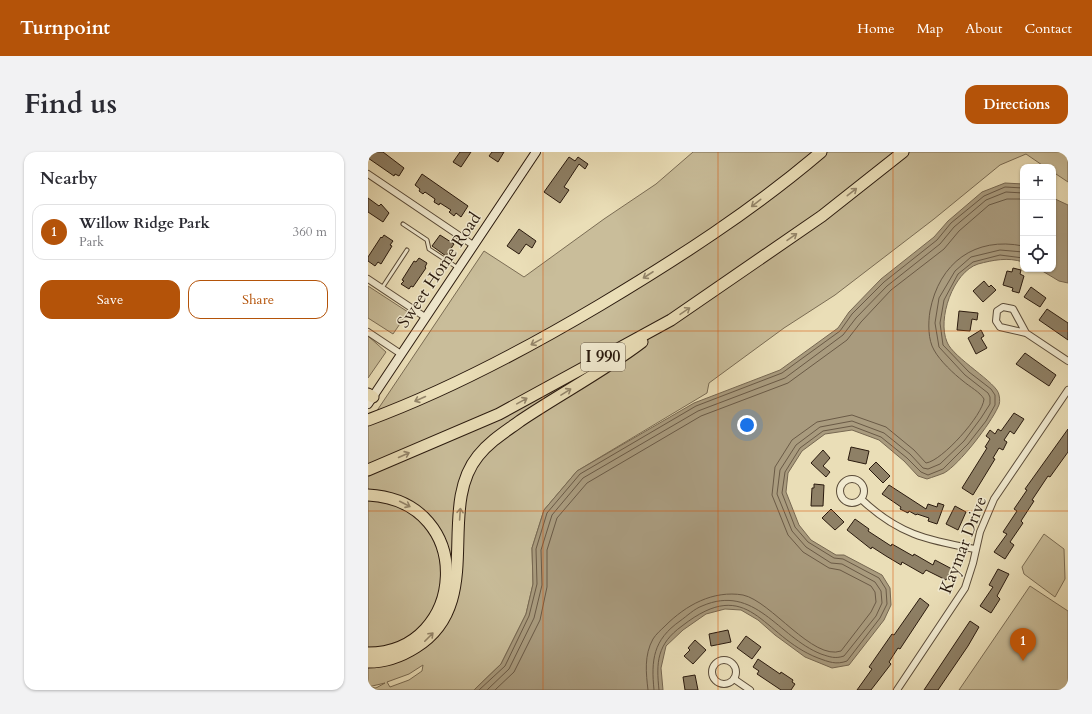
<!DOCTYPE html>
<html lang="en">
<head>
<meta charset="utf-8">
<style>
	body { margin:0; font-family:Cardo,serif; background:#f2f2f3; color:#2b2b33 }
	.controls { position:absolute; right:12px; top:12px; display:grid; overflow:hidden; border-radius:8px; box-shadow:0 1px 3px #0004 }
	.controls button { width:36px; height:36px; display:grid; place-items:center; padding:0; border:0; border-bottom:1px solid #e1e1e2; background:#fff; color:#2b2b33; font:20px sans-serif }
	.you { position:absolute; left:379px; top:273px; width:14px; height:14px; margin:-10px; border:3px solid #fff; border-radius:50%; background:#1a73e8; box-shadow:0 0 0 6px #1a73e833 }
	.badge { display:grid; place-items:center; width:26px; height:26px; border-radius:50%; background:#b45309; color:#fff; font-size:13px; font-weight:700 }
	.pin { position:absolute; translate:-50% -33px; filter:drop-shadow(0 1px 2px #0008) }
	.pin::after { content:''; position:absolute; top:21px; width:14px; height:12px; background:inherit; clip-path:polygon(0 0,100% 0,50% 100%) }
	.list { margin:0; padding:0; list-style:none }
	h2 { display:flex; justify-content:space-between; align-items:center; height:52px; margin:0; padding:0 16px; font-size:17px }
	h2 small { font-size:13px; font-weight:400; color:#7c7c81 }
	.list li { display:grid; grid-template-columns:26px 1fr auto; gap:12px; align-items:center; box-sizing:border-box; height:56px; margin:0 8px 8px; padding:0 8px; border:1px solid #e1e1e2; border-radius:12px }
	.list b { display:block; font-size:15px; white-space:nowrap }
	.list p { margin:0; font-size:13px; white-space:nowrap; color:#7c7c81 }
	.list em { font-size:13px; font-style:normal; color:#7c7c81 }
	.actions { display:flex; gap:8px; padding:12px 16px }
	.actions a { flex:1; padding:9px 0; border:1px solid #b45309; border-radius:12px; text-align:center; font-size:14px; color:#b45309 }
	.actions .main { background:#b45309; color:#fff }
	.icon { flex:none; width:22px; height:22px; fill:none; stroke:currentColor; stroke-width:2; stroke-linecap:round; stroke-linejoin:round }
	.map { position:relative; flex:none; width:700px; height:538px; overflow:hidden; border-radius:12px }
	header { display:flex; align-items:center; gap:24px; box-sizing:border-box; height:56px; padding:0 20px; background:#b45309; color:#fff }
	header strong { font-size:19px }
	nav { display:flex; gap:22px; margin-inline-start:auto; font-size:14px }
	.intro { display:flex; align-items:center; justify-content:space-between; box-sizing:border-box; height:96px; padding:0 24px }
	h1 { margin:0; font-size:28px }
	.button { padding:10px 18px; border-radius:12px; background:#b45309; color:#fff; font-size:14px; font-weight:700 }
	main { display:flex; gap:24px; padding:0 24px }
	aside { flex:1; background:#fff; border-radius:12px; box-shadow:0 1px 3px #0004 }
	.map>svg:first-child { display:block }
	.green { fill:#c9bd9a; stroke:#7a6c54; fill-rule:evenodd }
	.water { fill:#a99b7e; stroke:#766751 }
	.lines { fill:none; stroke-linecap:round; stroke-linejoin:round }
	.shore { stroke:#6a5a46; stroke-width:1 }
	.building { fill:#8e8066; stroke:#2a1a0e }
	.lane-casing { stroke:#5a4b38; stroke-width:5 }
	.street-casing { stroke:#5a4b38; stroke-width:8 }
	.secondary-casing { stroke:#2a1a0e; stroke-width:10 }
	.highway-casing { stroke:#2a1a0e; stroke-width:13 }
	.lane { stroke:#f1ead0; stroke-width:3 }
	.street { stroke:#f1ead0; stroke-width:6 }
	.secondary { stroke:#f1ead0; stroke-width:8 }
	.highway { stroke:#eadeb7; stroke-width:11 }
	.oneway { stroke:#94866b }
	.grid { fill:none; stroke:#d5530c; stroke-width:1; stroke-opacity:0.55 }
	.labels { text-anchor:middle; dominant-baseline:central; stroke-width:3; stroke-linejoin:round; paint-order:stroke }
	.shield { fill:#f1ead0; stroke:#665848; stroke-width:1 }
	.shield-label { font-size:16px; font-weight:bold; fill:#2a1a0e }
	.street-label { font-size:17px; fill:#2a1a0e; stroke:#f1ead0 }
</style>
</head>
<body>
<header>
<strong>Turnpoint</strong>
<nav><a>Home</a><a>Map</a><a>About</a><a>Contact</a></nav>
</header>
<div class="intro"><h1>Find us</h1><a class="button">Directions</a></div>
<main>
<aside>
<h2>Nearby<small></small></h2>
<ul class="list">
<li><span class="badge">1</span><div><b>Willow Ridge Park</b><p>Park</p></div><em>360 m</em></li>
</ul>
<div class="actions"><a class="main">Save</a><a>Share</a></div>
</aside>
<div class="map">
<svg width="700" height="538" viewBox="0 0 700 538">
	<rect width="100%" height="100%" fill="#eadeb7"/>
	<filter id="stains"><feTurbulence type="fractalNoise" baseFrequency=".005" numOctaves="4"/><feColorMatrix values="0 0 0 0 .2 0 0 0 0 .09 0 0 0 0 .02 0 0 0 .5 -.17"/></filter>
	<radialGradient id="worn" r=".72"><stop offset=".6" stop-color="#630" stop-opacity="0"/><stop offset="1" stop-color="#630" stop-opacity=".3"/></radialGradient>
	<g class="green">
		<path d="M325 0H700V30L685 20V15H677L658 2 632 13 566 67 467 143 416 176 341 231 339 241 209 319 176 358 164 396 165 432 158 462 133 512 106 538H0V535L8 536 17 531 0 535V272L116 99 156 125 236 67 288 32ZM55 513 54 519 41 528 22 535 19 530 41 522Z"/>
		<polygon points="0,134 40,160 25,182 0,166"/>
		<polygon points="0,184 18,200 0,226"/>
		<polygon points="676,382 696,397 697,427 687,445 656,422 654,415"/>
		<polygon points="662,434 700,459 700,538 591,538"/>
	</g>
	<g class="water">
		<path d="M637 31 655 32V110C640 105 625 108 610 112 585 120 569 167 579 190 585 206 630 231 631 243 632 247 632 252 630 255 623 271 591 313 576 321 571 323 565 325 559 327L550 324 536 309 511 288 484 278 457 282 434 299 420 321 418 340 431 373 443 388 468 403H476L514 423 522 436 523 453 516 468 481 513 464 516 437 505 407 483 390 468 373 458 357 457 338 462 315 478 298 494 293 516 295 538H106L133 512 158 462 165 432 164 396 176 358 209 319 326 251 412 218 470 176 481 160 513 127 566 85 580 69 614 40Z"/>
		<polygon points="685,46 700,53 700,131 691,129 671,117 685,117"/>
	</g>
	<g class="lines">
		<g class="shore">
			<polyline points="111,538 137,514 161,464 169,432 168,397 179,361 212,322 328,254 414,221 472,179 484,162 516,130 569,88 583,71 616,44 637,35 655,36"/>
			<polyline points="119,538 141,517 166,466 174,433 173,398 184,363 215,326 330,259 417,226 475,183 488,166 519,134 572,92 586,75 618,48 638,40 655,41"/>
			<polyline points="127,538 146,520 172,468 179,435 179,398 189,366 219,331 333,264 420,231 479,188 493,170 523,138 576,97 591,79 621,53 639,47 655,47"/>
			<path d="M280 538C278 521 276 503 285 487 288 482 293 478 297 474 318 453 345 438 375 443 403 449 445 509 473 499L503 460 508 450 507 440 503 434 472 418 461 416 435 400 420 383 404 343 407 315 424 288 449 270 484 263 518 275 546 298 558 311C574 309 615 263 616 247 612 240 602 235 595 229 586 222 572 209 566 198 560 188 560 171 562 159 571 111 607 84 655 94"/>
			<path d="M286 538C283 508 285 488 312 469 319 464 326 457 334 454 387 431 410 485 453 502 462 505 467 507 476 504L508 464 514 451 513 439 507 430 474 412 463 411 438 395 424 379 409 342 412 318 428 293 452 275 484 269 516 281 542 302 555 316 560 317 572 312 596 289 613 266 622 252V245L620 241 597 223 571 195 567 171 571 146 587 119 603 105 632 98 655 100"/>
			<path d="M291 538C288 510 289 492 314 474 382 421 393 484 450 506 461 510 468 513 479 509L512 466 519 452 518 437 511 426 475 407 466 406 440 390 427 375 414 341 417 320 432 296 455 279 484 274 513 285 539 306 553 320 560 323 575 317 600 292 618 269 627 253V243L623 237 601 220 575 193 572 171 576 148 590 122 605 110 632 103 655 106"/>
		</g>
	</g>
	<g class="building">
		<polygon points="0,0 15,0 36,16 31,24 27,22 26,24 0,6"/>
		<polygon points="92,0 103,0 93,15 85,10"/>
		<polygon points="124,0 136,0 130,10 121,4"/>
		<polygon points="201,5 207,9 210,5 220,12 217,17 211,12 196,35 201,38 192,51 176,40"/>
		<polygon points="54,22 100,54 93,65 88,61 86,64 81,60 83,58 72,51 71,53 66,50 67,47 57,40 55,42 51,39 52,37 47,33"/>
		<polygon points="0,46 11,54 13,52 21,61 15,70 0,60"/>
		<polygon points="151,77 168,89 164,96 158,92 151,102 139,94"/>
		<polygon points="16,83 25,89 22,93 24,94 13,112 10,110 7,114 0,109 0,105 13,85 14,86"/>
		<polygon points="72,83 86,92 78,104 64,94"/>
		<polygon points="51,106 59,111 57,115 58,116 45,135 43,134 41,137 33,132 36,129 34,128 46,109 48,110"/>
		<polygon points="645,116 653,118 652,122 656,124 651,141 644,139 645,136 635,133 639,119 644,120"/>
		<polygon points="616,129 621,135 623,133 628,138 615,150 605,139"/>
		<polygon points="663,135 678,146 672,155 656,145"/>
		<polygon points="679,157 700,171 700,188 671,168"/>
		<polygon points="591,159 610,161 609,168 604,167 602,179 589,178"/>
		<polygon points="613,178 616,184 613,186 619,196 608,202 600,186"/>
		<polygon points="657,201 688,223 681,234 648,212"/>
		<polygon points="646,261 656,267 646,282 642,279 636,288 639,290 635,298 631,296 625,306 627,307 605,343 594,336 619,296 617,295 622,287 618,284 622,278 627,282 630,277 633,279"/>
		<polygon points="700,277 700,300 682,325 680,324 664,348 666,349 653,369 655,371 642,390 646,393 637,407 626,400 639,382 635,380 649,359 646,357 659,338 657,337"/>
		<polygon points="483,295 501,299 498,312 480,308"/>
		<polygon points="455,298 462,306 455,314 462,320 458,325 443,311"/>
		<polygon points="508,310 522,324 515,331 501,317"/>
		<polygon points="446,332 456,333 455,354 443,354 444,336 446,336"/>
		<polygon points="521,333 558,357 560,352 569,355 570,351 576,353 569,372 560,369 561,366 549,362 548,363 541,359 540,361 532,357 533,355 514,342"/>
		<polygon points="587,354 598,360 590,378 578,372"/>
		<polygon points="463,357 476,370 467,378 454,366"/>
		<polygon points="487,367 501,377 500,379 523,394 524,392 545,404 546,402 565,413 567,408 584,417 578,428 558,418 555,422 534,410 533,413 518,404 504,395 503,397 479,378"/>
		<polygon points="630,417 641,422 629,444 632,447 623,461 612,454 625,435 621,433"/>
		<polygon points="552,446 561,453 532,497 530,496 521,510 523,512 503,538 489,538 504,517 501,515 524,482 526,483"/>
		<polygon points="602,469 611,475 600,494 570,538 556,538"/>
		<polygon points="360,478 363,490 343,494 341,482"/>
		<polygon points="378,484 393,495 384,507 369,496"/>
		<polygon points="327,488 338,498 325,512 316,504 322,498 320,496"/>
		<polygon points="390,507 412,522 413,520 425,528 424,530 427,532 423,538 413,538 389,522 391,519 385,515"/>
		<polygon points="327,523 330,538 317,538 315,525"/>
	</g>
	<g class="lines">
		<defs>
			<g id="lane">
				<polyline points="35,72 59,88 61,97 90,116"/>
				<polyline points="14,136 39,98"/>
			</g>
			<g id="street">
				<polyline points="0,22 105,93"/>
				<polyline points="0,127 57,165"/>
				<polyline points="0,180 33,202"/>
				<polyline points="658,181 645,157 635,155 629,159 628,169 632,175 658,181 700,209"/>
				<circle cx="484" cy="339" r="12"/>
				<path d="M493 347C530 382 558 388 607 397"/>
				<circle cx="356" cy="520" r="12"/>
				<polyline points="366,527 382,538"/>
				<polyline points="529,538 597,436 605,411 612,380 626,347 700,238"/>
			</g>
			<polyline id="secondary" points="0,252 168,0"/>
			<g id="highway">
				<polyline points="0,242 5,245"/>
				<path d="M0 268C81 238 158 197 232 153 309 107 385 58 453 0"/>
				<polyline points="0,318 131,262 303,168 454,64 535,0"/>
				<path d="M0 343C110 349 99 501 0 501"/>
				<path d="M0 510C18 510 34 504 48 495 119 451 67 357 110 304 122 289 137 280 152 269 192 242 236 219 274 190"/>
			</g>
		</defs>
		<use href="#lane" class="lane-casing"/>
		<use href="#street" class="street-casing"/>
		<use href="#secondary" class="secondary-casing"/>
		<use href="#highway" class="highway-casing"/>
		<use href="#lane" class="lane"/>
		<use href="#street" class="street"/>
		<use href="#secondary" class="secondary"/>
		<use href="#highway" class="highway"/>
	</g>
	<defs><path id="oneway-shaft" d="M-6 0H5M1.5-3L5.5 0L1.5 3" fill="none" stroke-width="1.6" stroke-linecap="round" stroke-linejoin="round"/></defs>
	<g class="oneway">
		<use href="#oneway-shaft" transform="translate(484 40) rotate(-38)"/>
		<use href="#oneway-shaft" transform="translate(388 51) rotate(142)"/>
		<use href="#oneway-shaft" transform="translate(424 85) rotate(-35)"/>
		<use href="#oneway-shaft" transform="translate(280 123) rotate(147)"/>
		<use href="#oneway-shaft" transform="translate(317 159) rotate(-34)"/>
		<use href="#oneway-shaft" transform="translate(168 190) rotate(151)"/>
		<use href="#oneway-shaft" transform="translate(198 240) rotate(-32)"/>
		<use href="#oneway-shaft" transform="translate(52 247) rotate(156)"/>
		<use href="#oneway-shaft" transform="translate(154 249) rotate(-29)"/>
		<use href="#oneway-shaft" transform="translate(36 303) rotate(-24)"/>
		<use href="#oneway-shaft" transform="translate(37 352) rotate(27)"/>
		<use href="#oneway-shaft" transform="translate(92 362) rotate(-86)"/>
		<use href="#oneway-shaft" transform="translate(61 485) rotate(-45)"/>
	</g>
	<path class="grid" d="M175 0V538M350 0V538M525 0V538M0 179H700M0 359H700"/>
	<g class="labels">
		<rect class="shield" x="213" y="191" width="44" height="28" rx="3"/>
		<g class="shield-label">
			<text x="235" y="205">I 990</text>
		</g>
		<g class="street-label">
			<text transform="translate(71 118) rotate(-56)">Sweet Home Road</text>
			<text transform="translate(595 393) rotate(-69)">Kaymar Drive</text>
		</g>
	</g>
	<rect width="100%" height="100%" filter="url(#stains)"/>
	<rect width="100%" height="100%" fill="url(#worn)"/>
</svg>
<div class="controls">
<button>+</button>
<button>−</button>
<button><svg class="icon" aria-label="locate" viewBox="0 0 24 24"><circle cx="12" cy="12" r="6"/><path d="M12 2v4M12 18v4M2 12h4M18 12h4"/></svg></button>
</div>
<div class="you"></div>
<div class="pin badge" style="left:655px;top:509px">1</div>
</div>
</main>
</body>
</html>
